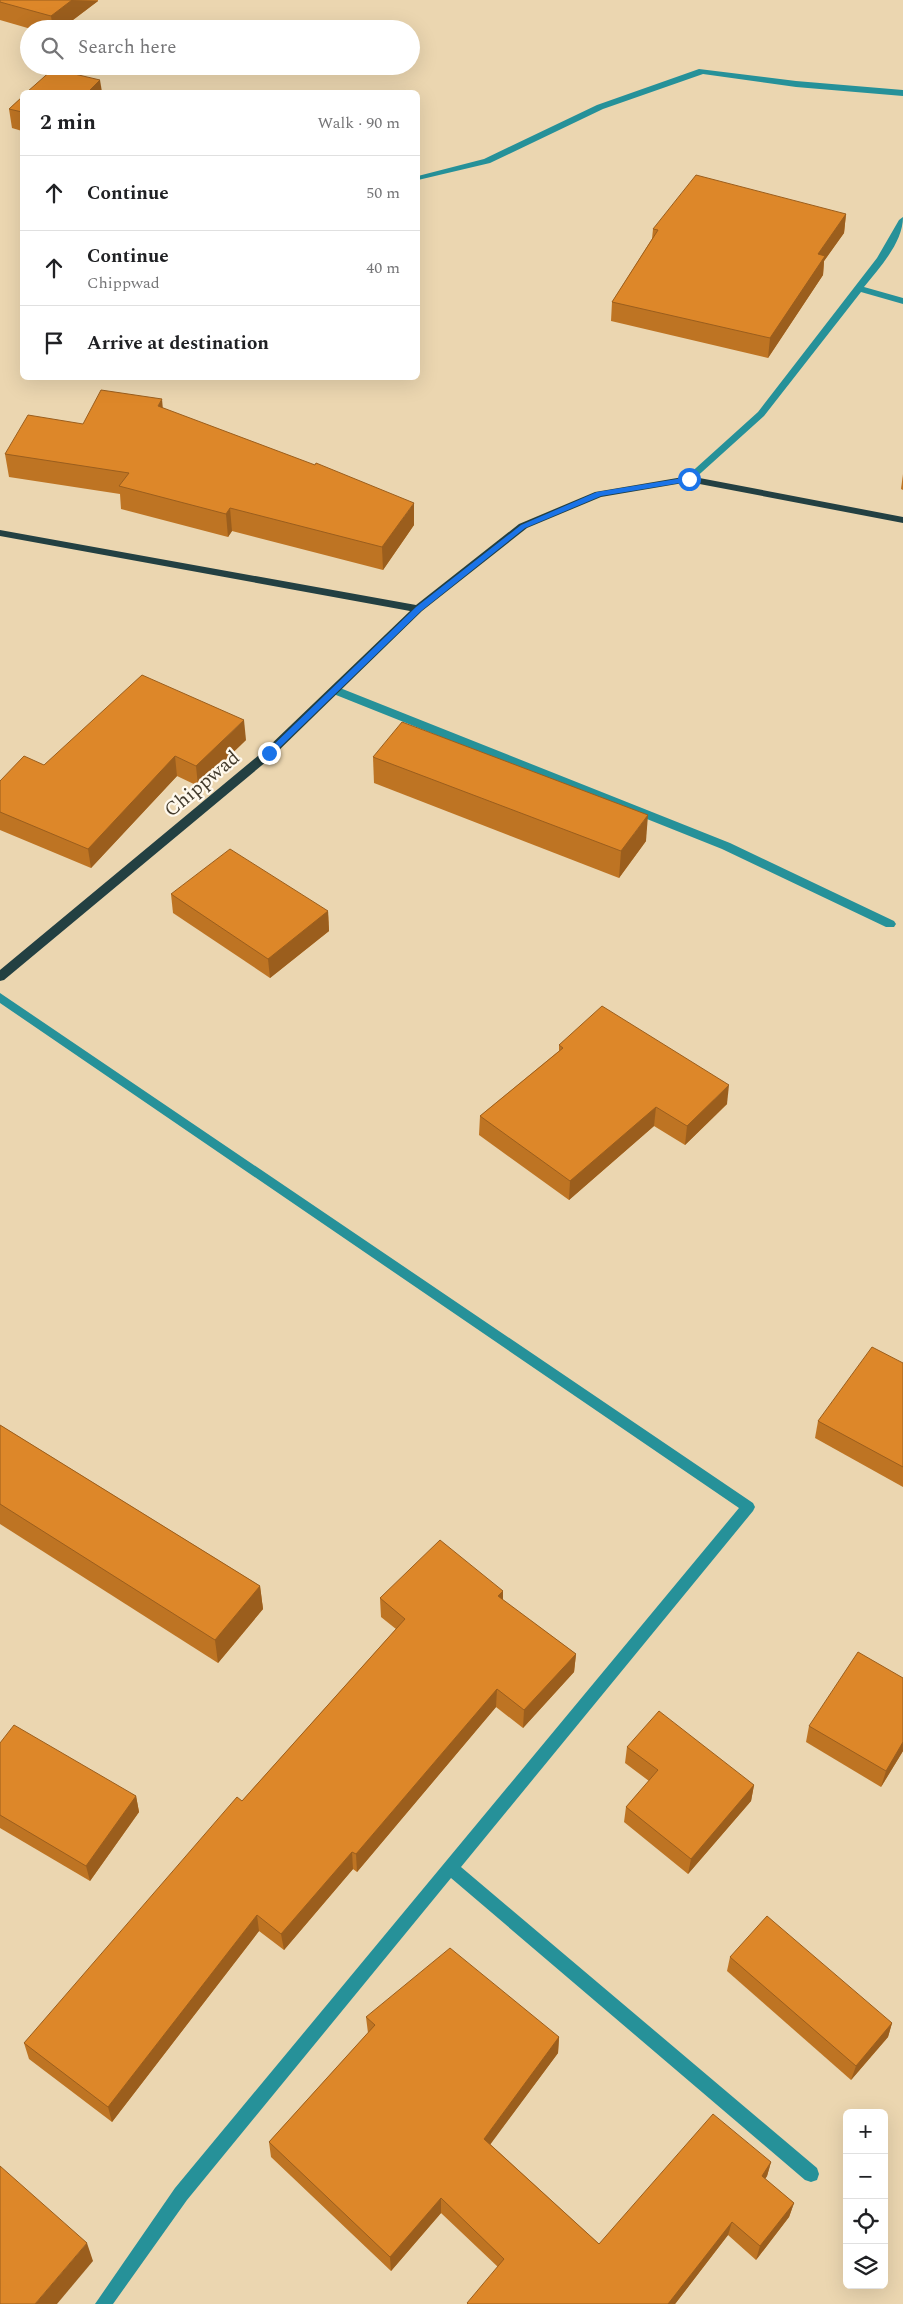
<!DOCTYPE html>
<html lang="en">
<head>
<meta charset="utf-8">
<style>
	body { margin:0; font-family:Spectral,serif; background:#f2f2f2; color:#202124 }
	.controls { position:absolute; right:15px; bottom:15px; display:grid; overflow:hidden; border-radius:8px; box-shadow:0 5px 20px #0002 }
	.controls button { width:45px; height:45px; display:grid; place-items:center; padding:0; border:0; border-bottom:1px solid #e0e0e0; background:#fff; color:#202124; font:25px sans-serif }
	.stop { position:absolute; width:15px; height:15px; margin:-11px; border:4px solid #1a73e8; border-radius:50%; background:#fff }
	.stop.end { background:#1a73e8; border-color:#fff; box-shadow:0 1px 5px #0008 }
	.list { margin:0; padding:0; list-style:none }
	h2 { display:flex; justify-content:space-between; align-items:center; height:65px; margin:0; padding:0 20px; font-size:21px }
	h2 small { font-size:16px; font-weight:400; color:#757577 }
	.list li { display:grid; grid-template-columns:32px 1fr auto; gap:15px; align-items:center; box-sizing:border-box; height:75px; padding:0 20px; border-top:1px solid #e0e0e0 }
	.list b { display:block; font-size:19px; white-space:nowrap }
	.list p { margin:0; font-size:16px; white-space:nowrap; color:#757577 }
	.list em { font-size:16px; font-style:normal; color:#757577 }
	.icon { flex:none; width:28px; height:28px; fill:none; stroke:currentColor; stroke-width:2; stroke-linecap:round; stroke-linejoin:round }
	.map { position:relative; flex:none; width:903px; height:2304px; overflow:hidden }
	.search { position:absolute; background:#fff; box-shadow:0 5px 20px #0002; left:20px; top:20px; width:400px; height:55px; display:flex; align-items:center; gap:12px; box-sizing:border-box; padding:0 18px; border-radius:28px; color:#757577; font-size:19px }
	.panel { position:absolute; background:#fff; box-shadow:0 5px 20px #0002; left:20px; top:90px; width:400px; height:290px; border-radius:8px }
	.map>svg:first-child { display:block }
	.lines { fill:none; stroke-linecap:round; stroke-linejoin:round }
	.minor { fill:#269199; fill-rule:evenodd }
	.major { fill:#234042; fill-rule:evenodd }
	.wall { fill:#be7423 }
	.shaded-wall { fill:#9b5e1d }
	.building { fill:#dd8729; stroke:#9b5e1d }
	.route { fill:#1a73e8 }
	.labels { text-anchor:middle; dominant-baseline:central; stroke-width:4.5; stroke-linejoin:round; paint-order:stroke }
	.street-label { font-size:20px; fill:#443c2d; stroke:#fff9ed }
</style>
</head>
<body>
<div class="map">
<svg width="903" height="2304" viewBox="0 0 903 2304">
	<rect width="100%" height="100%" fill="#ebd6b0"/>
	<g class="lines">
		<g class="minor">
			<polygon points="699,69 796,81 903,90 903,96 796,87 703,74 603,109 490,163 418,180 418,176 484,159 597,105"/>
			<path d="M903 217C903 243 879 268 864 287L903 298V304L861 292 764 416 692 481H686V477L758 412 877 258 899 220Z"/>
			<polygon points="335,686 730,843 894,921 896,924 894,927 886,927 722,849 331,693 330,690"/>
			<polygon points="0,993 753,1503 755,1507 753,1511 461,1867 817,2168 819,2174 817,2180 811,2182 805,2180 451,1878 187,2200 113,2304 95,2304 175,2188 739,1508 0,1003"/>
		</g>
		<polygon class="major" points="689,476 903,517 903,523 689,482 601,497 527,528 422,611 273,756 4,980 0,981 0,970 265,750 410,611 0,536 0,530 416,605 519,524 595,492"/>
	</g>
	<g class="wall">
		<polygon points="0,0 98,0 98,1 61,29 31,29 0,20"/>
		<polygon points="22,97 22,131 12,128 9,109"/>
		<polygon points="846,214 844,233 824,261 823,275 768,358 611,321 612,302 652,239 653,229"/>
		<polygon points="163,408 414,525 383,570 232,531 228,537 121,509 120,494 9,477 5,454 83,424"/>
		<polygon points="903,474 903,490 901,489"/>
		<polygon points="246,740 198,786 177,776 91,868 0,830 0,781 44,765"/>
		<polygon points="373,757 646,841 619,878 374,783"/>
		<polygon points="171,894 328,911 329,931 270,978 173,913"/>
		<polygon points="559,1045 727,1104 685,1145 654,1126 569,1200 479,1135 480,1116 559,1051"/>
		<polygon points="903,1363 903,1487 815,1438 818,1421"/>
		<polygon points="0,1425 260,1586 263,1609 218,1663 0,1524"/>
		<polygon points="380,1598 503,1600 576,1654 574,1672 523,1728 496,1707 357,1872 353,1869 284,1950 259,1931 112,2122 29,2059 24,2043 242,1801 396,1629 381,1617"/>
		<polygon points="903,1678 903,1751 881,1787 806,1742 809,1726"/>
		<polygon points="0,1743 136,1796 139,1812 90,1881 0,1828"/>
		<polygon points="627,1747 754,1785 751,1801 688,1874 624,1822 626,1807 649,1781 625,1763"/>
		<polygon points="730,1957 892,2023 888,2037 851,2080 727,1971"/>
		<polygon points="366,2017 559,2037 558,2053 490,2144 599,2244 771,2162 767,2176 765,2179 794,2203 789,2217 756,2260 728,2235 675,2304 467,2304 498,2267 441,2213 391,2271 271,2157 269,2142 368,2033"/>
	</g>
	<g class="shaded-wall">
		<polygon points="72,0 98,1 61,29 53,29 51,16"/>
		<polygon points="100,80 102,92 88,92"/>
		<polygon points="846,214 844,233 824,261 823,275 768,358 770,338 818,254"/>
		<polygon points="162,399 164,421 158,406"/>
		<polygon points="414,503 414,525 383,570 382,547"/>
		<polygon points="230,508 232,531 228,537 226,514"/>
		<polygon points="244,720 246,740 198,786 196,766"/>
		<polygon points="175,756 177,776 91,868 88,849"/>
		<polygon points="648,815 646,841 619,878 621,851"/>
		<polygon points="328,911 329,931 270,978 268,959"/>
		<polygon points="729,1085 727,1104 685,1145 687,1126"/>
		<polygon points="656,1107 654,1126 569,1200 570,1181"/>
		<polygon points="260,1586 263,1609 218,1663 215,1640"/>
		<polygon points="503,1591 503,1610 498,1596"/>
		<polygon points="576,1654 574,1672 523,1728 524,1710"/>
		<polygon points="497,1689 496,1707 357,1872 356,1854"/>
		<polygon points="903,1742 903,1751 881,1787 886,1771"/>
		<polygon points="754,1785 751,1801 688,1874 691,1859"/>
		<polygon points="136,1796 139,1812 90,1881 86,1866"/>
		<polygon points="352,1852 353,1869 284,1950 281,1934"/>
		<polygon points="257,1915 259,1931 112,2122 108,2107"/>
		<polygon points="892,2023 888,2037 851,2080 856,2066"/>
		<polygon points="559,2037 558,2053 484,2153 484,2139"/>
		<polygon points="771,2162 767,2176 758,2190 762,2176"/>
		<polygon points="441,2198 441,2213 391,2271 390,2257"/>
		<polygon points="794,2203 789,2217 756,2260 760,2246"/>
		<polygon points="732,2222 728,2235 675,2304 668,2304"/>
		<polygon points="87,2243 93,2261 57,2304 35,2304"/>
	</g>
	<g class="building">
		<polygon points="0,0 72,0 51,16 0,2"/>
		<polygon points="53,69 100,80 88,92 27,92"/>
		<polygon points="22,97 22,112 9,109"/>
		<polygon points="696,175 846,214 818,254 825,256 770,338 612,302 658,230 653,229"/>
		<polygon points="101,390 162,399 158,406 315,465 316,463 414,503 382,547 230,508 226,514 119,486 129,473 5,454 28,415 83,424"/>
		<polygon points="142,675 244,720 196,766 175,756 88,849 0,812 0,781 24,756 44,765"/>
		<polygon points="402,722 648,815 621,851 373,757"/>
		<polygon points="230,849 328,911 268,959 171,894"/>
		<polygon points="602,1006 729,1085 687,1126 656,1107 570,1181 480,1116 563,1048 559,1045"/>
		<polygon points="872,1347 903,1363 903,1467 818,1421"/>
		<polygon points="0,1425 260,1586 215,1640 0,1504"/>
		<polygon points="440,1540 503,1591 498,1596 576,1654 524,1710 497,1689 356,1854 352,1852 281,1934 257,1915 108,2107 24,2043 237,1797 242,1801 405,1619 380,1598"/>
		<polygon points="858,1652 903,1678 903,1742 886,1771 809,1726"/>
		<polygon points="659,1711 754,1785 691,1859 626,1807 658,1770 627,1747"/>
		<polygon points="14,1725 136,1796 86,1866 0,1815 0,1743"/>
		<polygon points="767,1916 892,2023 856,2066 730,1957"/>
		<polygon points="450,1948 559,2037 484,2139 599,2244 713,2114 771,2162 762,2176 794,2203 760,2246 732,2222 668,2304 468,2304 467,2303 504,2259 441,2198 390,2257 269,2142 375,2025 366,2017"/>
		<polygon points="0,2166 87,2243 35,2304 0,2304"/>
	</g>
	<polygon class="route" points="689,477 692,481 601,496 525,528 421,611 272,755 266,755 266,752 416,607 521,525 597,492"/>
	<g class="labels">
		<g class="street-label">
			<text transform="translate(202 784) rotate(-40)">Chippwad</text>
		</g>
	</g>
</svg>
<div class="controls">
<button>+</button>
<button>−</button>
<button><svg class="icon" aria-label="locate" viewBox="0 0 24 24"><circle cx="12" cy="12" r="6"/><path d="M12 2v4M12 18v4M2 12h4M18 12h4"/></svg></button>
<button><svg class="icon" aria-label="layers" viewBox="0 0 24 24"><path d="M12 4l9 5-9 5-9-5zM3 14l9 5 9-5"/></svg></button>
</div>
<div class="stop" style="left:689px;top:479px"></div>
<div class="stop end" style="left:269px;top:753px"></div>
<div class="search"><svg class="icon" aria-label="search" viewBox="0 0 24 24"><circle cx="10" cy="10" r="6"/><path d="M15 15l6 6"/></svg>Search here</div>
<section class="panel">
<h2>2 min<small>Walk · 90 m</small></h2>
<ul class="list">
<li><svg class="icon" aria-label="ahead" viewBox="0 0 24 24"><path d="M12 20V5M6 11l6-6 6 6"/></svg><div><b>Continue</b></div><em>50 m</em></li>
<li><svg class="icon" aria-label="ahead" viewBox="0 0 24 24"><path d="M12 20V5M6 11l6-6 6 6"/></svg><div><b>Continue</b><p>Chippwad</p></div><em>40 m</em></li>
<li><svg class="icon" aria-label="arrive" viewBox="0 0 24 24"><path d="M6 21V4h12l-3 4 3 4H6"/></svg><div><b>Arrive at destination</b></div></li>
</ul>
</section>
</div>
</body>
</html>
